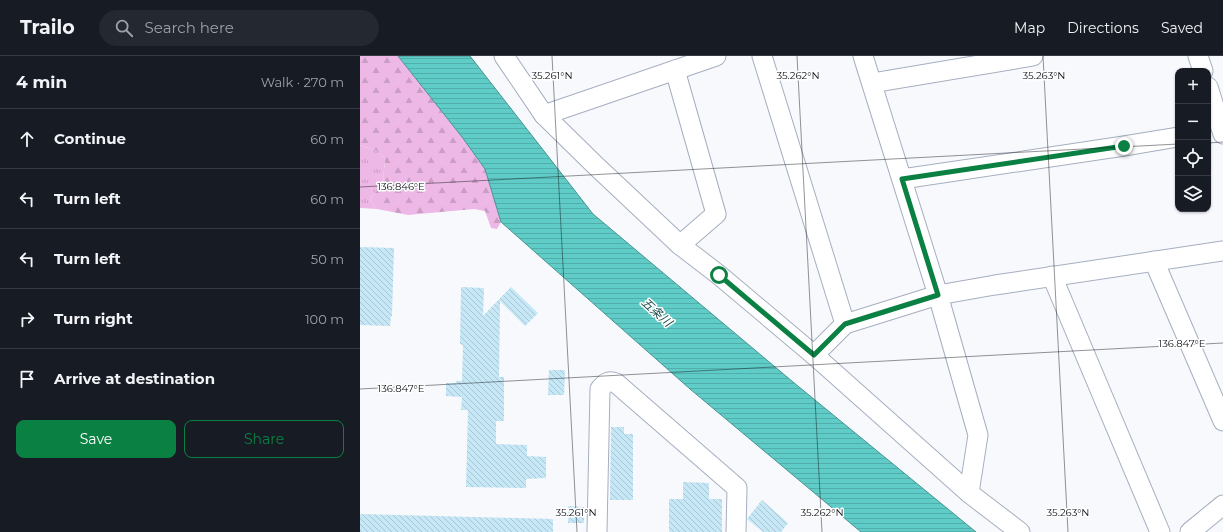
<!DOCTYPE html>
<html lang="en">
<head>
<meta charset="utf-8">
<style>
	body { margin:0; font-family:Montserrat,"Noto Sans JP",sans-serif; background:#242831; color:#f1f3f6 }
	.controls { position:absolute; right:12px; top:12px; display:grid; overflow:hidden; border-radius:8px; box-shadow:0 1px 3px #0004 }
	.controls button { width:36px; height:36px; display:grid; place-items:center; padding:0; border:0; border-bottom:1px solid #363941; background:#171b24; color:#f1f3f6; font:20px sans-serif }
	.stop { position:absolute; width:12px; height:12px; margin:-9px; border:3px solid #0b8043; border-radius:50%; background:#fff }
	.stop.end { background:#0b8043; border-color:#fff; box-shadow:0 1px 4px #0008 }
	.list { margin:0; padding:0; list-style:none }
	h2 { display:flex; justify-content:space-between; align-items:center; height:52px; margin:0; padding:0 16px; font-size:17px }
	h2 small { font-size:13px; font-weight:400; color:#9ea1a6 }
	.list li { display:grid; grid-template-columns:26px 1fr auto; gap:12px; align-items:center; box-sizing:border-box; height:60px; padding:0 16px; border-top:1px solid #363941 }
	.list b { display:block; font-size:15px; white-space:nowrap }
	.list em { font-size:13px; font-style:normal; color:#9ea1a6 }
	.actions { display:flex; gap:8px; padding:12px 16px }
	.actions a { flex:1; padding:9px 0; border:1px solid #0b8043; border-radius:8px; text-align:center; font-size:14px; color:#0b8043 }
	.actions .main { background:#0b8043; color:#fff }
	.icon { flex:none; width:22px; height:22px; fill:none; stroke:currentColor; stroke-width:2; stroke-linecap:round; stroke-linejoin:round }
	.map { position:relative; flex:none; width:863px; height:476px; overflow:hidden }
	header { display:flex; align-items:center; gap:24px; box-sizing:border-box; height:56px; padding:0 20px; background:#171b24; border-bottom:1px solid #363941 }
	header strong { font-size:19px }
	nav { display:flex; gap:22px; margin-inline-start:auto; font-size:14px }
	.search { width:280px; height:36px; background:#242831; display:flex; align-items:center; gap:10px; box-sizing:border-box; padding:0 14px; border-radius:22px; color:#9ea1a6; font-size:15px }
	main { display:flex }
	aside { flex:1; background:#171b24 }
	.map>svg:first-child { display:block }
	.grass { fill:url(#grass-tufts) }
	.forest { fill:url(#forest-firs) }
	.water { fill:url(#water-rules); stroke:#489492 }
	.building { fill:url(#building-back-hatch) }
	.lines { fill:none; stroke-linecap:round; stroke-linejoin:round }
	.minor-casing { stroke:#a5afc0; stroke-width:21 }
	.minor { stroke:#fff; stroke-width:19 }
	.route { stroke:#0b8043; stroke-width:5 }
	.ticks { fill:none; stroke:#0f1218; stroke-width:1; stroke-opacity:0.45 }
	.labels { text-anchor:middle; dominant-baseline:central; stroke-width:3; stroke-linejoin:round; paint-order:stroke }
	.water-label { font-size:12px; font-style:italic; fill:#1e4e4c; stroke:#fff }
	.ticks-label { font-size:10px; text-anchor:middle; fill:#0f1218; stroke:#fff; stroke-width:3; stroke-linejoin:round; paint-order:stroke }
</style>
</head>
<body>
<header>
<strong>Trailo</strong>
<div class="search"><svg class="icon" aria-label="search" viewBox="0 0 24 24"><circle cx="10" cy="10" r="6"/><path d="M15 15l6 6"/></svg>Search here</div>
<nav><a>Map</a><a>Directions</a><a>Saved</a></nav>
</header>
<main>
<aside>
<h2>4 min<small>Walk · 270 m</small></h2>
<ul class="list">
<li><svg class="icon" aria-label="ahead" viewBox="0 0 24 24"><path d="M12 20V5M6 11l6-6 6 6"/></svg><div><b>Continue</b></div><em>60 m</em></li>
<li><svg class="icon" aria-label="left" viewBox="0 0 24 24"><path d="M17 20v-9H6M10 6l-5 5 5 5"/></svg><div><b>Turn left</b></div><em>60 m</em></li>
<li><svg class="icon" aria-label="left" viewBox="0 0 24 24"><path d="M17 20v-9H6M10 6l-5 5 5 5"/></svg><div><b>Turn left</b></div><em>50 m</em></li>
<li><svg class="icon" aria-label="right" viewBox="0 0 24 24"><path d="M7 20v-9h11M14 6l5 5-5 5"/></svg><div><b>Turn right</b></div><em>100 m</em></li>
<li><svg class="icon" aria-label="arrive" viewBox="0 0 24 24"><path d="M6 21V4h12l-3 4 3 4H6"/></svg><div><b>Arrive at destination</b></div></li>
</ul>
<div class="actions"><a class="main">Save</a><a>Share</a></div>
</aside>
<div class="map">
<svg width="863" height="476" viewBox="0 0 863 476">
	<defs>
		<pattern id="grass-tufts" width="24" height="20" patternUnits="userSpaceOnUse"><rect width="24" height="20" fill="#edb8e5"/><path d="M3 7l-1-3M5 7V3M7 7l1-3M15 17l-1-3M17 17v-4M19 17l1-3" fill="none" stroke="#ca9dc4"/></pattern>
		<pattern id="forest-firs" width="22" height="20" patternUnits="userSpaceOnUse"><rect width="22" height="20" fill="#edb8e5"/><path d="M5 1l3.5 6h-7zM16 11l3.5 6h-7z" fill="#ca9dc4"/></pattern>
		<pattern id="water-rules" width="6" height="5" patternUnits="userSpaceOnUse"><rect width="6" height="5" fill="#60ccc7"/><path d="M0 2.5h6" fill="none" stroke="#52aeaa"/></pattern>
		<pattern id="building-back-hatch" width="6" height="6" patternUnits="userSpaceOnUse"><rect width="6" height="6" fill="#c6e7f6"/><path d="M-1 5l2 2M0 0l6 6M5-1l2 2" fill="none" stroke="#a9c5d2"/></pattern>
	</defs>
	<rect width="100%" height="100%" fill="#f7f9fd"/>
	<polygon class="grass" points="0,89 17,95 25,103 23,126 10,144 17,153 0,152"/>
	<polygon class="forest" points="0,0 38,0 102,81 125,113 141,166 137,173 131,172 125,155 114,153 48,159 17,153 10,144 23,126 25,103 17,95 0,89"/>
	<polygon class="water" points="38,0 110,0 233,158 433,326 616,476 501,476 330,333 141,166 125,113 102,81"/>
	<g class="building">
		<polygon points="0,191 34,192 32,260 31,260 30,270 0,269"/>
		<polygon points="101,231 124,232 123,260 151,231 178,257 165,270 140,245 139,321 144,321 144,365 136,365 136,388 167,389 167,400 186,401 186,422 166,423 166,432 106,431 108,354 101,354 102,341 86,340 86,327 96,327 96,325 102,325 103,289 100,288"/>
		<polygon points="189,314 205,314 204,339 188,339"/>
		<polygon points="251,371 264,371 264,378 273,378 273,444 250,444"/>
		<polygon points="323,426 349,427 349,443 362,443 362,476 309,476 309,443 323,443"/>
		<polygon points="402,444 428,467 421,476 403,476 387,463"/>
		<polygon points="208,450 224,451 224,467 208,467"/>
		<polygon points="0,458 193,463 193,476 0,476"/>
	</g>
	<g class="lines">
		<defs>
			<g id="minor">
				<polyline points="144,0 184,59 235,109 320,189 359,219 454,299 609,437 660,476"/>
				<polyline points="402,0 485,268"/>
				<polyline points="503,0 578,239 618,379 609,437"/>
				<polyline points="838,0 843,15"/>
				<polyline points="315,14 356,158 320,189"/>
				<polyline points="512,27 673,0"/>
				<polyline points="848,31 863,78"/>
				<polyline points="184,59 356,0"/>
				<polyline points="542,123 764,90 818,81"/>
				<polyline points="794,205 863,365"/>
				<polyline points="692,220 800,476"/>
				<polyline points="454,299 485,268 578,239 635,229 863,195"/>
				<path d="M237 476 240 333C245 327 248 324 256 327L377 432 376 476"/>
				<polyline points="830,476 863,449"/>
			</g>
		</defs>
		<use href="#minor" class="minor-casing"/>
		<use href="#minor" class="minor"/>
	</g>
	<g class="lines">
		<polyline class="route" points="359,219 454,299 485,268 578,239 542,123 764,90"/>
	</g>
	<path class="ticks" d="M192 0 217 476M437 0 462 476M683 0 708 476M848 87 863 86M0 131 818 88M0 333 863 287"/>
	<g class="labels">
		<g class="water-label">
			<text transform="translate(297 256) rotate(42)">五条川</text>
		</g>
	</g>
	<g class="ticks-label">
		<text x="192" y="23">35.261°N</text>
		<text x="438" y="23">35.262°N</text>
		<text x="684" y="23">35.263°N</text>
		<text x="41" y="134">136.846°E</text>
		<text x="822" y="291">136.847°E</text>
		<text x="41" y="336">136.847°E</text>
		<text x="216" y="460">35.261°N</text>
		<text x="462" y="460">35.262°N</text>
		<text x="708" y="460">35.263°N</text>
	</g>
</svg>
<div class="controls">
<button>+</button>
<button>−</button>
<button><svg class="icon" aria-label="locate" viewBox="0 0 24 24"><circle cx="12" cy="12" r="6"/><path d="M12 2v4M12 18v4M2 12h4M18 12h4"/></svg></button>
<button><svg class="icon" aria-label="layers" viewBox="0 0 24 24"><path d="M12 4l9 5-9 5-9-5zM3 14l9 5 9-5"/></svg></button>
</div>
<div class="stop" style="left:359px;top:219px"></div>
<div class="stop end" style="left:764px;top:90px"></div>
</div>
</main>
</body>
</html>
